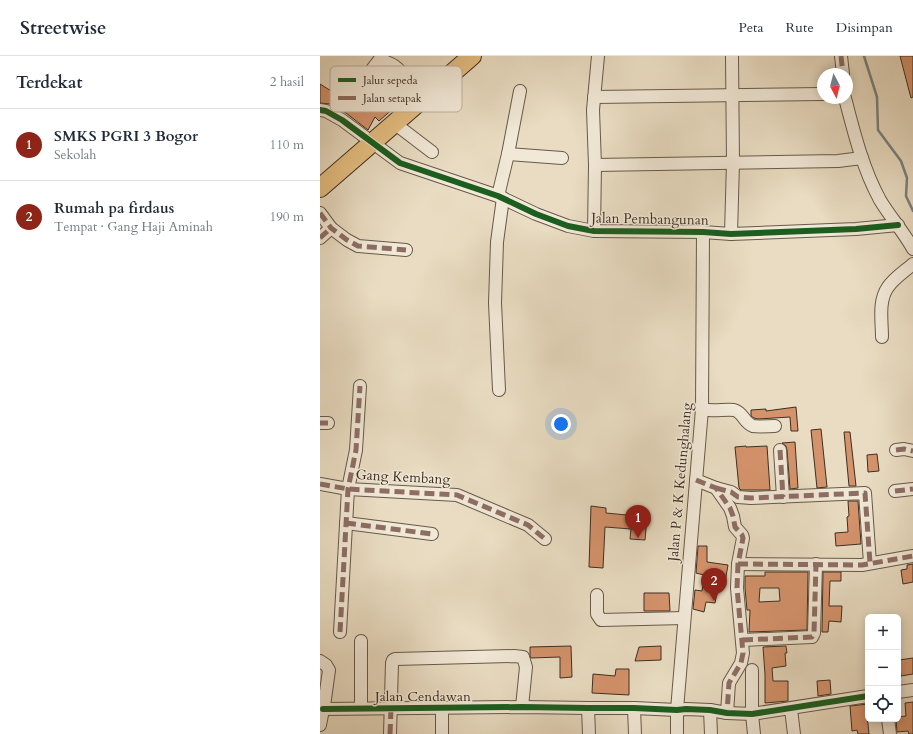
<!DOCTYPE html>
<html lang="id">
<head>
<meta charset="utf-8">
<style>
	body { margin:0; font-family:Cardo,serif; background:#f2f2f3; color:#1f2937 }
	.controls { position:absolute; right:12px; bottom:12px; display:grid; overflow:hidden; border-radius:6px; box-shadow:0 2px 10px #0003 }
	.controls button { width:36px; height:36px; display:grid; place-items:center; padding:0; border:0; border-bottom:1px solid #e0e1e3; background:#fff; color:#1f2937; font:20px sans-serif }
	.compass { position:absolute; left:497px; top:12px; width:36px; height:36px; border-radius:50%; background:#fff; box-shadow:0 2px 10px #0003; rotate:173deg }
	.you { position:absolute; left:241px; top:368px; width:14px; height:14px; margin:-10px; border:3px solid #fff; border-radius:50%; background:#1a73e8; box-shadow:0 0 0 6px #1a73e833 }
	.badge { display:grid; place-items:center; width:26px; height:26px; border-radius:50%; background:#8f2418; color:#fff; font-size:13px; font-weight:700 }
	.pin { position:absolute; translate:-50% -33px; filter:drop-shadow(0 1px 2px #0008) }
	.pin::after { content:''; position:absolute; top:21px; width:14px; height:12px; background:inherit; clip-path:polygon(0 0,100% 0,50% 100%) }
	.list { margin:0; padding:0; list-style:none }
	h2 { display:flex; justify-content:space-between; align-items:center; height:52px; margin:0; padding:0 16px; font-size:17px }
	h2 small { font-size:13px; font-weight:400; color:#747a83 }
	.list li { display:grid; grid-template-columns:26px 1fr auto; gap:12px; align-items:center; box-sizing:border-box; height:72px; padding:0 16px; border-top:1px solid #e0e1e3 }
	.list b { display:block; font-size:15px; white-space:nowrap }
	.list p { margin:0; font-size:13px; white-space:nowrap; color:#747a83 }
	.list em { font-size:13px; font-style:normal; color:#747a83 }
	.icon { flex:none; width:22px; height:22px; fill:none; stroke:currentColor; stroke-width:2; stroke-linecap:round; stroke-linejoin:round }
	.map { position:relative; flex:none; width:593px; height:678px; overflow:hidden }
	header { display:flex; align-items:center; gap:24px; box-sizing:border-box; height:56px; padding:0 20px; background:#fff; border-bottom:1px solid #e0e1e3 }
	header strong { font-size:19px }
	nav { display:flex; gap:22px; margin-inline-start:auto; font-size:14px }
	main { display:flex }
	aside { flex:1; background:#fff }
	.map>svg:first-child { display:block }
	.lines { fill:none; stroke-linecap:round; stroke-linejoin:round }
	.stream { stroke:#768280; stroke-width:2.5 }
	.building { fill:#d5936c; stroke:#3c2f22; fill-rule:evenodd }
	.minor-casing { stroke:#675a4a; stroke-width:14 }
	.highway-casing { stroke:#3c2f22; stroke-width:20 }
	.minor { stroke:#f1e8d7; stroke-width:12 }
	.highway { stroke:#e4be81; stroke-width:18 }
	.quiet { stroke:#8d6e63; stroke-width:5; stroke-dasharray:10 5; stroke-linecap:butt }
	.cycleway-casing { stroke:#f1e8d7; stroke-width:8 }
	.cycleway { stroke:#1b5e20; stroke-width:6 }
	.labels { text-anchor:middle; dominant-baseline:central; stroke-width:3; stroke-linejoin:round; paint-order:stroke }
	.street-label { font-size:14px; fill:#3c2f22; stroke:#f1e8d7 }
	.key { fill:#f1e8d7; stroke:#bbb0a1; stroke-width:1 }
	.key-label { font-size:11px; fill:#3c2f22 }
</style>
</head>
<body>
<header>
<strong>Streetwise</strong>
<nav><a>Peta</a><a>Rute</a><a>Disimpan</a></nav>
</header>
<main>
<aside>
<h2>Terdekat<small>2 hasil</small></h2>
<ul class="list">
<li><span class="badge">1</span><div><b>SMKS PGRI 3 Bogor</b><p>Sekolah</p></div><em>110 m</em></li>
<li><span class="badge">2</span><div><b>Rumah pa firdaus</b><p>Tempat · Gang Haji Aminah</p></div><em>190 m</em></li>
</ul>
</aside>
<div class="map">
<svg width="593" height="678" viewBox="0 0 593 678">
	<rect width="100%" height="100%" fill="#e9dcc2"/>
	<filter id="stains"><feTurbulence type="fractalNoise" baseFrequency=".005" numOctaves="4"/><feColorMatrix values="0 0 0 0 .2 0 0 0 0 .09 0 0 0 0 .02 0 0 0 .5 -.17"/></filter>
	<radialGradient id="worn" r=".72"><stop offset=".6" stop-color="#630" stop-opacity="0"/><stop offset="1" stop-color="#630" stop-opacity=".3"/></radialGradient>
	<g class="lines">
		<polyline class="stream" points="544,0 557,41 558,74 581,105 587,122 586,140 593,155"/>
	</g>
	<g class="building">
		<polygon points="580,0 593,0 593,41 591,42"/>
		<polygon points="79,25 90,38 59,65 55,61 48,74 26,57 10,48 0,47 0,28 24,43 27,47 32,48 45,56"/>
		<polygon points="476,351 478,375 471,375 470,361 438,363 434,362 431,360 431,354 446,353 446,355"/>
		<polygon points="501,373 507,431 497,432 491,374"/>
		<polygon points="524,376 530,376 536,430 529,430"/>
		<polygon points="475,386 478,432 470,433 467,394 466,390 462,387"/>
		<polygon points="426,390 426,391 447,390 450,434 421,434 419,432 415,391"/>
		<polygon points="557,398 559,415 548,416 547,399"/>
		<polygon points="528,445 538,445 541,488 516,490 515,477 528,476 527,461 529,460"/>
		<polygon points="271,450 286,452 286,457 327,461 325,484 310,483 311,473 285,471 283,512 269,511"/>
		<polygon points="378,490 387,490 387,506 408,509 404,532 398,532 395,547 386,546 384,556 373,553 375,534 382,535 384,519 376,517"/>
		<polygon points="593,508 593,526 583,528 581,514 587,513 587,509"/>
		<path d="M445 516H488L487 574 429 576 430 554H427L425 532V520H445ZM440 532H459L460 545 439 546Z"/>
		<polygon points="503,516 521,516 521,525 510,525 509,550 522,550 521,566 509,565 508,576 502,576"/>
		<polygon points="324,537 349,537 350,555 324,555"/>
		<polygon points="251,590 252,621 240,622 240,601 211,602 210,600 210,591"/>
		<polygon points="341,590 341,604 315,605 319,591"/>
		<polygon points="466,590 467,597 465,597 466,610 452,612 453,625 468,625 468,645 445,647 445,618 443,591"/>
		<polygon points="593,602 593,618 581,620 579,604"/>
		<polygon points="296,613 309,613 309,639 272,637 273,618 295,620"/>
		<polygon points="510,624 511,638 498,640 497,625"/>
		<polygon points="593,646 593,678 589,678 588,675 577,676 576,663 578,663 578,661 586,660 585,647"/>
		<polygon points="548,648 548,658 547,658 549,678 538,678 537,674 532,675 530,650"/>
	</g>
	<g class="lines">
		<defs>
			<g id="minor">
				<polyline points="521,0 523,18"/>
				<polyline points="31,41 60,3 73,9 78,13 103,42"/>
				<polyline points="274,41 503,38"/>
				<path d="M525 42C534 77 543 113 560 144 570 161 584 176 593 193"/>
				<polyline points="0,54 6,55 22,64 80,107 178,140 216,158 248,170 274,175 383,176 411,178 536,173 578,169"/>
				<polyline points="74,67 112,96"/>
				<polyline points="188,98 242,102"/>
				<polyline points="275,109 518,105 542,102"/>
				<polyline points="178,140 188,98 200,35"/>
				<polyline points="0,157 11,172 27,184 38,190 86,194"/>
				<polyline points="274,175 275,109 273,54 278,0"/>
				<polyline points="411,178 413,106 412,0"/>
				<polyline points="0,182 11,172"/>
				<path d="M562 281C562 265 558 245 568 231 574 222 585 215 593 208"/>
				<polyline points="179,334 175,247 177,186 183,142"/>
				<path d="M382 353C393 356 403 353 414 354 423 356 424 367 433 370 439 371 448 370 455 370"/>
				<polyline points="0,367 8,367"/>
				<polyline points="460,394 463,441"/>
				<polyline points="576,394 584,393 593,395"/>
				<polyline points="376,424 396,432 410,452 413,460 415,471 422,479 423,482 418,508 417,532 423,597 421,607 409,627 407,657"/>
				<polyline points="0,428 28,433 137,439 208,469 225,483"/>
				<polyline points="396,432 411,436 418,441 431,442 545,437 550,507"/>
				<polyline points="575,435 593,433"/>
				<polyline points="26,467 112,478"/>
				<polyline points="418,508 542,509 593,500"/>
				<polyline points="277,539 277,558 281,564 364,562"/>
				<polyline points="20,576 28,433 36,394 40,330"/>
				<polyline points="423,584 492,581 494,577 496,508"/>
				<polyline points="41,585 41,652"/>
				<polyline points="0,605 6,609 9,614 5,643 0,669"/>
				<polyline points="432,614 432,658 434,678"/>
				<polyline points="578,636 593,634"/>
				<polyline points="268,652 269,678"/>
				<polyline points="314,652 315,678"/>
				<polyline points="3,653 202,651 268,652 314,652 357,654 366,653 390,654 407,657 432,658 548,640"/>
				<polyline points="471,653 474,678"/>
				<polyline points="390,654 391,678"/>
				<polyline points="568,663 570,678"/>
				<polyline points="70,678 72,607 73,604 75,603 194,600 203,601 206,611 202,651"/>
				<polyline points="122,678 122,652"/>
				<polyline points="357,678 357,654 382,353 383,176"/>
			</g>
			<polyline id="highway" points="0,132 152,0"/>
		</defs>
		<use href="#minor" class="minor-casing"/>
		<use href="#highway" class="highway-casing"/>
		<use href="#minor" class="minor"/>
		<use href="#highway" class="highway"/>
		<g class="quiet">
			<polyline points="521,0 523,18"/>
			<polyline points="0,157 11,172 27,184 38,190 86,194"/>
			<polyline points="0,182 11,172"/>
			<polyline points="0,367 8,367"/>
			<polyline points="460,394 463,441"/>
			<polyline points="576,394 584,393 593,395"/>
			<polyline points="376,424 396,432 410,452 413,460 415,471 422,479 423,482 418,508 417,532 423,597 421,607 409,627 407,657"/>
			<polyline points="0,428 28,433 137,439 208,469 225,483"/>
			<polyline points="396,432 411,436 418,441 431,442 545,437 550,507"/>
			<polyline points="575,435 593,433"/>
			<polyline points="26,467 112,478"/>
			<polyline points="418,508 542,509 593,500"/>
			<polyline points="20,576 28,433 36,394 40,330"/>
			<polyline points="423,584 492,581 494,577 496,508"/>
			<polyline points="70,678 71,652"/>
		</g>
		<defs>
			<g id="cycleway">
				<polyline points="0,54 6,55 22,64 80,107 178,140 216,158 248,170 274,175 383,176 411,178 536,173 578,169"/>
				<polyline points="3,653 202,651 268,652 314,652 357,654 366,653 390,654 407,657 432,658 548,640"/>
			</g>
		</defs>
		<use href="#cycleway" class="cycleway-casing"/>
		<use href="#cycleway" class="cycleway"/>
	</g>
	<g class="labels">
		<g class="street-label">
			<text transform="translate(330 163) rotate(1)">Jalan Pembangunan</text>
			<text transform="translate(83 421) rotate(3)">Gang Kembang</text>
			<text transform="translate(360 426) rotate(-85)">Jalan P &amp; K Kedunghalang</text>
			<text x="103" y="640">Jalan Cendawan</text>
		</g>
	</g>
	<rect x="10" y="10" width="132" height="46" rx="6" class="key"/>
	<rect x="18" y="22" width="18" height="4" fill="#1b5e20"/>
	<rect x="18" y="40" width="18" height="4" fill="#8d6e63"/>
	<g class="key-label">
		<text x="43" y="28">Jalur sepeda</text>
		<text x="43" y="46">Jalan setapak</text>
	</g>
	<rect width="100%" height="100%" filter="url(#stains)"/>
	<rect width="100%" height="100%" fill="url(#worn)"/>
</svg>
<div class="controls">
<button>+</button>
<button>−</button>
<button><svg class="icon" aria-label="locate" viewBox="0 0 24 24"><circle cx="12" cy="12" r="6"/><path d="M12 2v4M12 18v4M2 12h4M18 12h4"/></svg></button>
</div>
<svg class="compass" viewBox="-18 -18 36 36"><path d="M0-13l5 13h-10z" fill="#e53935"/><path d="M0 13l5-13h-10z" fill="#747a83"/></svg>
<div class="you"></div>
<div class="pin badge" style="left:318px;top:482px">1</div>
<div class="pin badge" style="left:394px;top:545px">2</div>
</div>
</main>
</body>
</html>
